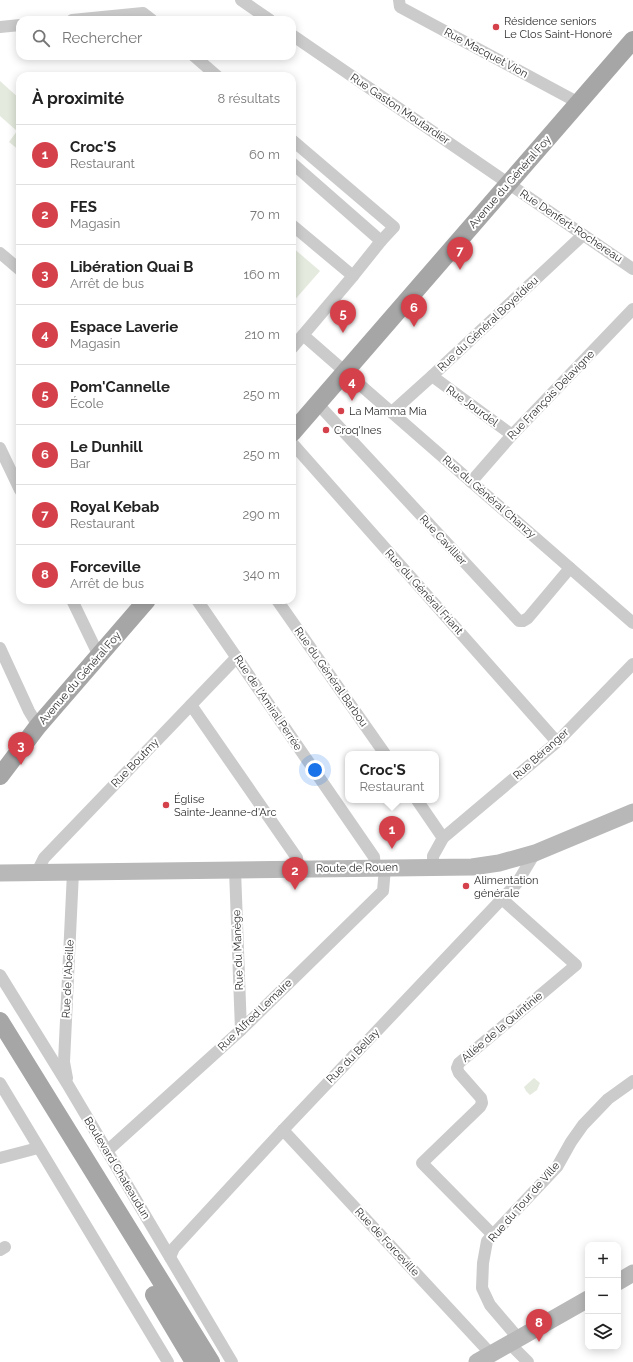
<!DOCTYPE html>
<html lang="fr">
<head>
<meta charset="utf-8">
<style>
	body { margin:0; font-family:Raleway,sans-serif; background:#f6f6f6; color:#222 }
	.controls { position:absolute; right:12px; bottom:12px; display:grid; overflow:hidden; border-radius:8px; box-shadow:0 2px 10px #0003 }
	.controls button { width:36px; height:36px; display:grid; place-items:center; padding:0; border:0; border-bottom:1px solid #e0e0e0; background:#fff; color:#222; font:20px sans-serif }
	.you { position:absolute; left:315px; top:770px; width:14px; height:14px; margin:-10px; border:3px solid #fff; border-radius:50%; background:#1a73e8; box-shadow:0 0 0 6px #1a73e833 }
	.badge { display:grid; place-items:center; width:26px; height:26px; border-radius:50%; background:#d5414b; color:#fff; font-size:13px; font-weight:700 }
	.pin { position:absolute; translate:-50% -33px; filter:drop-shadow(0 1px 2px #0008) }
	.pin::after { content:''; position:absolute; top:21px; width:14px; height:12px; background:inherit; clip-path:polygon(0 0,100% 0,50% 100%) }
	.popup { position:absolute; left:345px; top:751px; width:94px; height:52px; box-sizing:border-box; display:grid; place-content:center; border-radius:8px; background:#fff; filter:drop-shadow(0 1px 3px #0005); font-size:13px; white-space:nowrap; color:#767676 }
	.popup b { font-size:15px; color:#222 }
	.popup::after { content:''; position:absolute; left:50%; top:100%; margin-left:-8px; border:8px solid transparent; border-top-color:#fff }
	.list { margin:0; padding:0; list-style:none }
	h2 { display:flex; justify-content:space-between; align-items:center; height:52px; margin:0; padding:0 16px; font-size:17px }
	h2 small { font-size:13px; font-weight:400; color:#767676 }
	.list li { display:grid; grid-template-columns:26px 1fr auto; gap:12px; align-items:center; box-sizing:border-box; height:60px; padding:0 16px; border-top:1px solid #e0e0e0 }
	.list b { display:block; font-size:15px; white-space:nowrap }
	.list p { margin:0; font-size:13px; white-space:nowrap; color:#767676 }
	.list em { font-size:13px; font-style:normal; color:#767676 }
	.icon { flex:none; width:22px; height:22px; fill:none; stroke:currentColor; stroke-width:2; stroke-linecap:round; stroke-linejoin:round }
	.map { position:relative; flex:none; width:633px; height:1362px; overflow:hidden }
	.search { position:absolute; background:#fff; box-shadow:0 2px 10px #0003; left:16px; top:16px; width:280px; height:44px; display:flex; align-items:center; gap:10px; box-sizing:border-box; padding:0 14px; border-radius:12px; color:#767676; font-size:15px }
	.panel { position:absolute; background:#fff; box-shadow:0 2px 10px #0003; left:16px; top:72px; width:280px; height:532px; border-radius:12px }
	.map>svg:first-child { display:block }
	.green { fill:#e4eadd }
	.lines { fill:none; stroke-linecap:round; stroke-linejoin:round }
	.street { stroke:#cbcbcb; stroke-width:12 }
	.secondary { stroke:#b8b8b8; stroke-width:17 }
	.primary { stroke:#a6a6a6; stroke-width:18 }
	.poi-dot { fill:#d5414b; stroke:#fff; stroke-width:1.5 }
	.labels { text-anchor:middle; dominant-baseline:central; stroke-width:4; stroke-linejoin:round; paint-order:stroke }
	.poi-label { font-size:11px; fill:#2e2e2e; stroke:#fff; text-anchor:start }
	.street-label { font-size:11px; fill:#2e2e2e; stroke:#fff }
</style>
</head>
<body>
<div class="map">
<svg width="633" height="1362" viewBox="0 0 633 1362">
	<rect width="100%" height="100%" fill="#fff"/>
	<g class="green">
		<polygon points="0,81 20,99 20,151 9,142 17,131 0,116"/>
		<polygon points="292,247 320,271 292,303"/>
		<polygon points="534,1078 540,1083 537,1090 530,1095 526,1091 524,1087"/>
	</g>
	<g class="lines">
		<g class="street">
			<polyline points="241,0 270,20"/>
			<polyline points="399,0 400,7 579,103"/>
			<polyline points="72,20 143,13 152,20"/>
			<polyline points="0,27 20,25"/>
			<polyline points="292,35 633,269"/>
			<polyline points="194,56 217,76"/>
			<polyline points="292,140 394,227 381,241 353,276 292,225"/>
			<polyline points="292,163 381,241"/>
			<polyline points="0,253 20,270"/>
			<polyline points="303,335 633,623"/>
			<polyline points="292,348 353,276"/>
			<polyline points="432,376 512,435"/>
			<polyline points="317,403 519,621 523,621 528,618 570,568"/>
			<polyline points="392,412 432,376 583,235"/>
			<polyline points="292,443 557,742"/>
			<polyline points="0,448 20,490"/>
			<polyline points="471,482 512,435 633,309"/>
			<polyline points="72,600 99,656"/>
			<polyline points="197,600 374,857 375,868"/>
			<polyline points="277,600 385,754"/>
			<polyline points="0,648 29,711 38,726"/>
			<polyline points="191,705 297,858 298,869"/>
			<polyline points="417,800 443,838"/>
			<polyline points="433,867 433,856 443,838 557,742 633,664"/>
			<polyline points="235,870 241,1030"/>
			<polyline points="37,872 44,858 237,657"/>
			<polyline points="0,975 68,1085 232,1362"/>
			<polyline points="67,1078 64,1062 73,872"/>
			<polyline points="0,1083 168,1362"/>
			<polyline points="283,1130 491,1354"/>
			<polyline points="107,1151 241,1030 383,891 385,868"/>
			<polyline points="0,1158 38,1148"/>
			<polyline points="493,1235 422,1163 480,1107 482,1103 481,1098 459,1073 457,1068 459,1063 576,965 502,899"/>
			<polyline points="0,1250 5,1247"/>
			<polyline points="170,1257 174,1248 283,1130 517,883 535,853"/>
			<polyline points="519,1339 490,1305 482,1288 483,1263 487,1241 557,1167 571,1142 583,1125 608,1099 633,1081"/>
			<polyline points="510,1344 528,1362"/>
		</g>
		<g class="secondary">
			<polyline points="0,873 472,867 499,863 535,853 633,812"/>
			<polyline points="618,1282 633,1273"/>
			<polyline points="477,1362 588,1299"/>
		</g>
		<g class="primary">
			<polyline points="292,433 633,40"/>
			<polyline points="0,776 38,726 147,600"/>
			<polyline points="0,1021 211,1362"/>
			<polyline points="154,1295 194,1362"/>
		</g>
	</g>
	<g class="poi-dot">
		<circle cx="496" cy="27" r="4"/>
		<circle cx="341" cy="411" r="4"/>
		<circle cx="326" cy="430" r="4"/>
		<circle cx="166" cy="805" r="4"/>
		<circle cx="466" cy="886" r="4"/>
	</g>
	<g class="labels">
		<g class="poi-label">
			<text x="504" y="21">Résidence seniors<tspan x="504" dy="13">Le Clos Saint-Honoré</tspan></text>
			<text x="349" y="411">La Mamma Mia</text>
			<text x="334" y="430">Croq'Ines</text>
			<text x="174" y="799">Église<tspan x="174" dy="13">Sainte-Jeanne-d'Arc</tspan></text>
			<text x="474" y="880">Alimentation<tspan x="474" dy="13">générale</tspan></text>
		</g>
		<g class="street-label">
			<text transform="translate(486 53) rotate(28)">Rue Macquet Vion</text>
			<text transform="translate(400 109) rotate(34)">Rue Gaston Moutardier</text>
			<text transform="translate(510 182) rotate(-49)">Avenue du Général Foy</text>
			<text transform="translate(571 226) rotate(34)">Rue Denfert-Rochereau</text>
			<text transform="translate(488 324) rotate(-43)">Rue du Général Boyeldieu</text>
			<text transform="translate(551 395) rotate(-46)">Rue François Delavigne</text>
			<text transform="translate(472 406) rotate(36)">Rue Jourdel</text>
			<text transform="translate(489 497) rotate(41)">Rue du Général Chanzy</text>
			<text transform="translate(443 540) rotate(47)">Rue Cavillier</text>
			<text transform="translate(424 592) rotate(48)">Rue du Général Friant</text>
			<text transform="translate(331 677) rotate(55)">Rue du Général Barbou</text>
			<text transform="translate(80 678) rotate(-49)">Avenue du Général Foy</text>
			<text transform="translate(268 703) rotate(56)">Rue de l'Amiral Perrée</text>
			<text transform="translate(541 754) rotate(-42)">Rue Béranger</text>
			<text transform="translate(135 763) rotate(-46)">Rue Boutmy</text>
			<text transform="translate(357 868) rotate(-1)">Route de Rouen</text>
			<text transform="translate(238 950) rotate(-92)">Rue du Manège</text>
			<text transform="translate(68 979) rotate(-87)">Rue de l'Abeille</text>
			<text transform="translate(255 1015) rotate(-44)">Rue Alfred Lemaire</text>
			<text transform="translate(502 1027) rotate(-40)">Allée de la Quintinie</text>
			<text transform="translate(353 1056) rotate(-46)">Rue du Bellay</text>
			<text transform="translate(117 1168) rotate(59)">Boulevard Chateaudun</text>
			<text transform="translate(524 1202) rotate(-49)">Rue du Tour de Ville</text>
			<text transform="translate(387 1242) rotate(47)">Rue de Forceville</text>
		</g>
	</g>
</svg>
<div class="controls">
<button>+</button>
<button>−</button>
<button><svg class="icon" aria-label="layers" viewBox="0 0 24 24"><path d="M12 4l9 5-9 5-9-5zM3 14l9 5 9-5"/></svg></button>
</div>
<div class="you"></div>
<div class="pin badge" style="left:392px;top:849px">1</div>
<div class="popup"><b>Croc'S</b>Restaurant</div>
<div class="pin badge" style="left:295px;top:890px">2</div>
<div class="pin badge" style="left:21px;top:765px">3</div>
<div class="pin badge" style="left:352px;top:401px">4</div>
<div class="pin badge" style="left:343px;top:333px">5</div>
<div class="pin badge" style="left:414px;top:327px">6</div>
<div class="pin badge" style="left:460px;top:270px">7</div>
<div class="pin badge" style="left:539px;top:1342px">8</div>
<div class="search"><svg class="icon" aria-label="search" viewBox="0 0 24 24"><circle cx="10" cy="10" r="6"/><path d="M15 15l6 6"/></svg>Rechercher</div>
<section class="panel">
<h2>À proximité<small>8 résultats</small></h2>
<ul class="list">
<li><span class="badge">1</span><div><b>Croc'S</b><p>Restaurant</p></div><em>60 m</em></li>
<li><span class="badge">2</span><div><b>FES</b><p>Magasin</p></div><em>70 m</em></li>
<li><span class="badge">3</span><div><b>Libération Quai B</b><p>Arrêt de bus</p></div><em>160 m</em></li>
<li><span class="badge">4</span><div><b>Espace Laverie</b><p>Magasin</p></div><em>210 m</em></li>
<li><span class="badge">5</span><div><b>Pom'Cannelle</b><p>École</p></div><em>250 m</em></li>
<li><span class="badge">6</span><div><b>Le Dunhill</b><p>Bar</p></div><em>250 m</em></li>
<li><span class="badge">7</span><div><b>Royal Kebab</b><p>Restaurant</p></div><em>290 m</em></li>
<li><span class="badge">8</span><div><b>Forceville</b><p>Arrêt de bus</p></div><em>340 m</em></li>
</ul>
</section>
</div>
</body>
</html>
